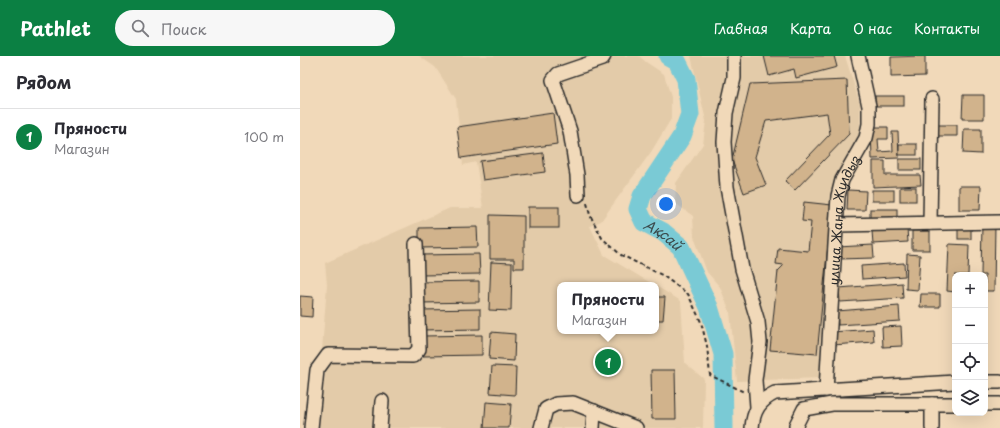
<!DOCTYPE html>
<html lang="ru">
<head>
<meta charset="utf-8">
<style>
	body { margin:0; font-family:"Playpen Sans",sans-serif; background:#f7f7f7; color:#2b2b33 }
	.controls { position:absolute; right:12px; bottom:12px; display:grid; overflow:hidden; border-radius:8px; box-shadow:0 4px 16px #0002 }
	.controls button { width:36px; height:36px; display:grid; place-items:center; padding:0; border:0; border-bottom:1px solid #e1e1e2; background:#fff; color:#2b2b33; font:20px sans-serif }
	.you { position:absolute; left:366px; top:148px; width:14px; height:14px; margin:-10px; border:3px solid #fff; border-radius:50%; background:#1a73e8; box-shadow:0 0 0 6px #1a73e833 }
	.badge { display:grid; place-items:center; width:26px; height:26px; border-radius:50%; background:#0b8043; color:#fff; font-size:13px; font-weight:700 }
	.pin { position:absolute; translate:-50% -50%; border:2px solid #fff; box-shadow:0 1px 4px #0006 }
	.popup { position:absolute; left:257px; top:226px; width:102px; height:52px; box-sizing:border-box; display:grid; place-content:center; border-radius:8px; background:#fff; filter:drop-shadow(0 1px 3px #0005); font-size:13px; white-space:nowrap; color:#7c7c81 }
	.popup b { font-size:15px; color:#2b2b33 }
	.popup::after { content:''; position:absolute; left:50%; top:100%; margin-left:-8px; border:8px solid transparent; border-top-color:#fff }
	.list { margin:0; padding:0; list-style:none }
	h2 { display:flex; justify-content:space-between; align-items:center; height:52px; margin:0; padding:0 16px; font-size:17px }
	h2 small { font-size:13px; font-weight:400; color:#7c7c81 }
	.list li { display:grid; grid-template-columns:26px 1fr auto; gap:12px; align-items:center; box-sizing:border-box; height:56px; padding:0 16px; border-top:1px solid #e1e1e2 }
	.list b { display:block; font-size:15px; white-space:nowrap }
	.list p { margin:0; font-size:13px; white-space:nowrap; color:#7c7c81 }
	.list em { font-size:13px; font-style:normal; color:#7c7c81 }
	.icon { flex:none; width:22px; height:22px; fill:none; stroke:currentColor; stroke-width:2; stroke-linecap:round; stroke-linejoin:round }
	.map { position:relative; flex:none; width:700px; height:372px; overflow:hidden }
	header { display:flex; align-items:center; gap:24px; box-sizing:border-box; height:56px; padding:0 20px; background:#0b8043; color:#fff }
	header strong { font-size:19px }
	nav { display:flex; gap:22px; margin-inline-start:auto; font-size:14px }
	.search { width:280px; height:36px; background:#f7f7f7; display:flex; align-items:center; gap:10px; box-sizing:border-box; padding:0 14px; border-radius:22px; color:#7c7c81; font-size:15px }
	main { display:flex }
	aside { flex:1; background:#fff }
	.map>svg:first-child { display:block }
	.built { fill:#e3cba9 }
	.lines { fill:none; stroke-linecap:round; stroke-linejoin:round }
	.river { stroke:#7acad5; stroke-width:19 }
	.building { fill:#d1b38c; stroke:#2b2b2b }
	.minor-casing { stroke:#2b2b2b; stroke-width:16 }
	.path { stroke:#2b2b2b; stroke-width:2; stroke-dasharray:4 3; stroke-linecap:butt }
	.minor { stroke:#f1d9b9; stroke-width:13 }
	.labels { text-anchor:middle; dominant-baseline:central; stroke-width:3; stroke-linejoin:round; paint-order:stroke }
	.street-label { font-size:13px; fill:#2b2b2b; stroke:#f1d9b9 }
	.water-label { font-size:14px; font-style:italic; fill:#3b4b4d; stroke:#f1d9b9 }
</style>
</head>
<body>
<header>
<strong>Pathlet</strong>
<div class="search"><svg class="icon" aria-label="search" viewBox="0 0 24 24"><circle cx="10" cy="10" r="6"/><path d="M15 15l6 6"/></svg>Поиск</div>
<nav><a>Главная</a><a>Карта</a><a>О нас</a><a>Контакты</a></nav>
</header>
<main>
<aside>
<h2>Рядом<small></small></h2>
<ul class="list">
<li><span class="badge">1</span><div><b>Пряности</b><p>Магазин</p></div><em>100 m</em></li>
</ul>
</aside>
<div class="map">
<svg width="700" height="372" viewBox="0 0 700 372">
	<rect width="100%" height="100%" fill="#f1d9b9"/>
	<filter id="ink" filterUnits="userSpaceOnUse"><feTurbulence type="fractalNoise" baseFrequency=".025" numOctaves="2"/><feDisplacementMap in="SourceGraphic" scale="8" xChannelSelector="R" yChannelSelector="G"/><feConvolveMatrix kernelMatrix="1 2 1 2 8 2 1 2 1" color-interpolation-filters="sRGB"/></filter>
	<g filter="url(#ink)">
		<g class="built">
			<polygon points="119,0 339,0 346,6 364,18 371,41 371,63 351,96 301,165 290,170 304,199 354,229 260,229 260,275 356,275 356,230 381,245 385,307 404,323 403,372 18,372 26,311 22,294 27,229 25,207 150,152 183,152 176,106 163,109 156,43 135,11"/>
			<polygon points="391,0 545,0 560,48 560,78 533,132 521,322 437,325 430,256 420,231 407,216 394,181 393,160 375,147 376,127 403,88 406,65"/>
		</g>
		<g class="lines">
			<path class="river" id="s1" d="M368 0 377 5 386 23 390 58 382 80 342 140 338 153 344 166 363 176 381 191 409 251 423 298 424 372"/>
		</g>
		<g class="building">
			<polygon points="464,0 534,0 537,11 496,22 494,13 469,20"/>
			<polygon points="625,0 625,20 591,21 591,1"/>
			<polygon points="547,24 549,78 495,134 485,125 530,78 527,57 466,65 455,101 466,129 444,137 432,104 450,28"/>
			<polygon points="663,39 684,39 684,63 662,63"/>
			<rect x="575" y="40" width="29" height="10"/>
			<polygon points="253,57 257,88 161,102 157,71"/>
			<rect x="635" y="69" width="22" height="11"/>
			<polygon points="571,71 588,71 588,83 578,83 579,96 593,95 592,76 598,76 599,102 572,103"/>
			<polygon points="664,73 681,73 681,98 663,97"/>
			<rect x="599" y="88" width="18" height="11"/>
			<polygon points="243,97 245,116 183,124 180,105"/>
			<rect x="599" y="103" width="22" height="11"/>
			<polygon points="573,105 585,105 585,119 620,119 621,129 573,131"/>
			<polygon points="659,130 681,130 680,154 659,154"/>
			<rect x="600" y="131" width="16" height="14"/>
			<polygon points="548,134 566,135 565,154 547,154"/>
			<rect x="572" y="134" width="22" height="11"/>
			<polygon points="504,146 532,149 517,298 470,294 478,215 484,209 476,208 478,192 508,195 511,166 502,165"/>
			<rect x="228" y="151" width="31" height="21"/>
			<rect x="570" y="153" width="27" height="10"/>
			<polygon points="190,159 224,160 224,212 214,212 214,203 190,203"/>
			<rect x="658" y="168" width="13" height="15"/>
			<polygon points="682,168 695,168 694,235 685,235 685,219 681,219"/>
			<polygon points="177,171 178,191 119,192 119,172"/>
			<polygon points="607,173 608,186 573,188 572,175"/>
			<rect x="612" y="175" width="18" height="19"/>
			<polygon points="649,188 669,189 668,219 655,219 655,236 647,235"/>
			<polygon points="573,189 574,202 539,203 538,191"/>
			<polygon points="179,198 180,218 121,219 121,199"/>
			<polygon points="607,198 620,199 618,234 606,233"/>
			<polygon points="191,206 212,207 211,255 189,254"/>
			<polygon points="604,207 605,220 562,223 561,210"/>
			<polygon points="179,225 179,246 120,247 120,226"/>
			<polygon points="602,227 603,242 540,246 539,232"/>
			<polygon points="621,238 640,238 640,251 620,251"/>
			<polygon points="0,240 13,241 12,261 0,260"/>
			<polygon points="356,241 365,241 363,264 356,264"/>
			<polygon points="599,250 600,265 538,269 537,255"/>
			<polygon points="655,252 655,309 653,309"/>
			<polygon points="180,253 180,273 121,274 121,254"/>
			<polygon points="601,270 602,290 583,291 582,271"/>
			<polygon points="573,273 574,286 533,289 532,276"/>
			<polygon points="191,276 215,278 214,305 189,303"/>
			<polygon points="182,279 182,299 123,300 123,280"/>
			<polygon points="192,310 216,311 215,339 190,337"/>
			<polygon points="351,314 375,314 376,363 352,363"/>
			<polygon points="186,346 211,348 209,372 184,372"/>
		</g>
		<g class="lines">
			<defs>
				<g id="minor">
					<polyline points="434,0 434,22 426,57 424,86 427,131 442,213 458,266 460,286 455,324 457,351"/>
					<polyline points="278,139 277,119 270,75 253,24 258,18 302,3 304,0"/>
					<polyline points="630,167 632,43"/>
					<polyline points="537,169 700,166"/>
					<polyline points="685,326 700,326"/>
					<path id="s2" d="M526 334 538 140 542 124 566 82 569 68V50L558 0"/>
					<polyline points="632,348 632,372"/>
					<polyline points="685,348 700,348"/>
					<polyline points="11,372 17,314 28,299 113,300 119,293 116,188"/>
					<polyline points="80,372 82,345"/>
					<polyline points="241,372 246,353 256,348 273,347 336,372"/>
					<polyline points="293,372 294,355"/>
					<path d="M452 372C453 355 460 344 475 337L655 326"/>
					<polyline points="496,372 496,369 504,353 532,348 655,348"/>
				</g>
			</defs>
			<use href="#minor" class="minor-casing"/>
			<polyline class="path" points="287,147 290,159 302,182 321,199 362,219 388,238 401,266 407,290 410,319 444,336"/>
			<use href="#minor" class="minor"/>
		</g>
	</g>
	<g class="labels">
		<g class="street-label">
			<text stroke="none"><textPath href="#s2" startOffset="172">улица Жана Жулдыз</textPath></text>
		</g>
		<g class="water-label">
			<text stroke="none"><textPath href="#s1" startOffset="212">Ақсай</textPath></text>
		</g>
	</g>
</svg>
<div class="controls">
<button>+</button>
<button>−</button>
<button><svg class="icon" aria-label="locate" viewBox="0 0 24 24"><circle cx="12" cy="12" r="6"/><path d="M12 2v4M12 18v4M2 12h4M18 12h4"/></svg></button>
<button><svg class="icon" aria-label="layers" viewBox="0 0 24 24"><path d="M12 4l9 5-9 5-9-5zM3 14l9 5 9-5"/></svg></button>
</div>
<div class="you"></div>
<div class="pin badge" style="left:308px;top:306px">1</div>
<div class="popup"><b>Пряности</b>Магазин</div>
</div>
</main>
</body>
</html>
